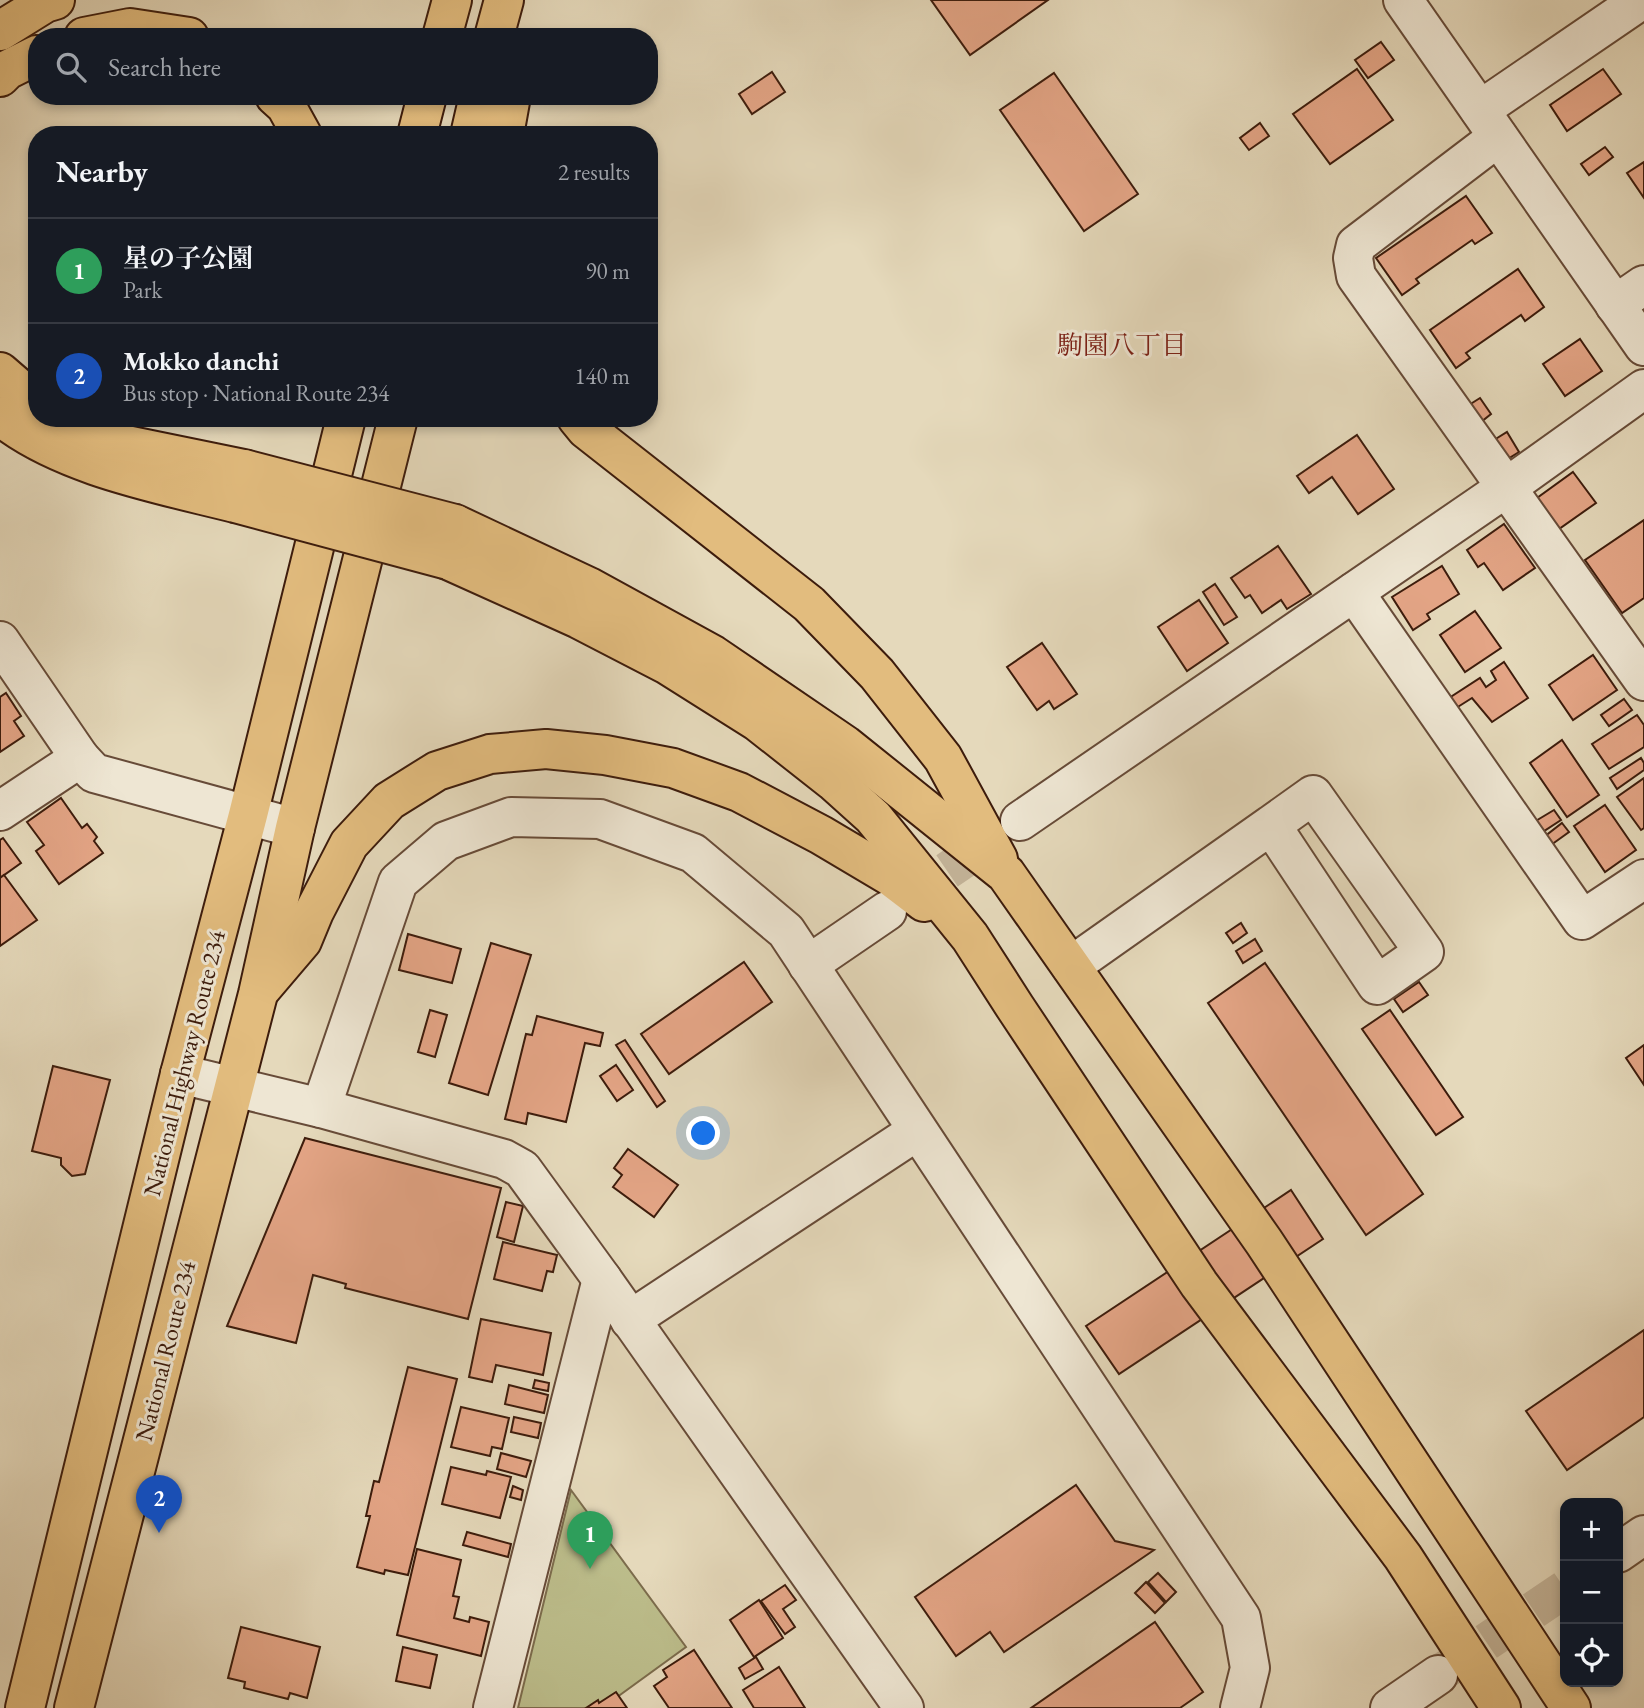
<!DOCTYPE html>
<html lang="en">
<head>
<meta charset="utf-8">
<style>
	body { margin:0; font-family:"EB Garamond","Noto Serif JP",serif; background:#242831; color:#f1f3f6 }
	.controls { position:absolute; right:21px; bottom:21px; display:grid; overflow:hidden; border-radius:14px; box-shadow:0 4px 10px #0003 }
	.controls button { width:63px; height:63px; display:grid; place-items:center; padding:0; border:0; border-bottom:2px solid #363941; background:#171b24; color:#f1f3f6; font:35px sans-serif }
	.you { position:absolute; left:704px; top:1134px; width:24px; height:24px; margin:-18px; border:5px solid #fff; border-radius:50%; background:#1a73e8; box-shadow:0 0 0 10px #1a73e833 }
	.badge { display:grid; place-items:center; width:46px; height:46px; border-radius:50%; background:#7c3aed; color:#fff; font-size:23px; font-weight:700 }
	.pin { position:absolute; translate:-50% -58px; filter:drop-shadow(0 2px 4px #0008) }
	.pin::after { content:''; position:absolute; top:37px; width:24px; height:21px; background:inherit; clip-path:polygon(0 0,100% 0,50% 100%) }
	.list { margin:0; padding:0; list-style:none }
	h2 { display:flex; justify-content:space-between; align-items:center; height:91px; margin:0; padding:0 28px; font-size:30px }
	h2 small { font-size:23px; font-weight:400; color:#9ea1a6 }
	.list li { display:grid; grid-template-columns:46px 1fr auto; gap:21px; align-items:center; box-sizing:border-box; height:105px; padding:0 28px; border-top:2px solid #363941 }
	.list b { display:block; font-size:26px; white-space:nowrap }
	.list p { margin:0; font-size:23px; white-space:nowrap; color:#9ea1a6 }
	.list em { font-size:23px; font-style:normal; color:#9ea1a6 }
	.icon { flex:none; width:38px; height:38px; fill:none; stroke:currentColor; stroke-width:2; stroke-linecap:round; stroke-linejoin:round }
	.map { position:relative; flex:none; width:1644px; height:1708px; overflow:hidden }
	.search { position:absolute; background:#171b24; box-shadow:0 4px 10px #0003; left:28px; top:28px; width:630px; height:77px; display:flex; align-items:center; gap:18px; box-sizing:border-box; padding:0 24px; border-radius:28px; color:#9ea1a6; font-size:26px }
	.panel { position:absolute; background:#171b24; box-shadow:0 4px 10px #0003; left:28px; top:126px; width:630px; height:301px; border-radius:28px }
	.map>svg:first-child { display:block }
	.green { fill:#bcbd8b; stroke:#7c6c4c; stroke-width:2 }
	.building { fill:#e4a586; stroke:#3d1c0c; stroke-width:2 }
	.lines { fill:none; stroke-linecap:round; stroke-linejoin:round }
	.minor-tunnel { stroke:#c3b398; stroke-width:38; stroke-dasharray:38 19; stroke-linecap:butt }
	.minor-casing { stroke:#674b38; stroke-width:42 }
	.highway-casing { stroke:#3d1c0c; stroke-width:42 }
	.minor { stroke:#eee6d3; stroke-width:38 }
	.highway { stroke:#e2bc7e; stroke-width:38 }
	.highway-bridge-casing { stroke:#3d1c0c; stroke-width:42; stroke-linecap:butt }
	.highway-bridge { stroke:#e2bc7e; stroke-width:38 }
	.labels { text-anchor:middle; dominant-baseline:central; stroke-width:6; stroke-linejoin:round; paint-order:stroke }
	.street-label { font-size:24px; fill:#3d1c0c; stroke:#eee6d3 }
	.neighbourhood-label { font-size:26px; fill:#7a1f14; stroke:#eee6d3 }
</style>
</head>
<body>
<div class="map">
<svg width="1644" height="1708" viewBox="0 0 1644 1708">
	<rect width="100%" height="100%" fill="#e5d9bb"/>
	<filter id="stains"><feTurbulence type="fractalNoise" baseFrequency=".00286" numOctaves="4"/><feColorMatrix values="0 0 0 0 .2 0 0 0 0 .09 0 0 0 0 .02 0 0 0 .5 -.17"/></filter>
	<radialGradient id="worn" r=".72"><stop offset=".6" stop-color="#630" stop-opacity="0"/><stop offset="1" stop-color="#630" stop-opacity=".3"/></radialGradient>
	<polygon class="green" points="571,1490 686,1647 602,1708 518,1708"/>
	<g class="building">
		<polygon points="931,0 1048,0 970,55"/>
		<polygon points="1381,42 1394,60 1368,78 1355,60"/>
		<polygon points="1357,69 1393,120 1330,164 1293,114"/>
		<polygon points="1603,69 1621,94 1567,131 1550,105"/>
		<polygon points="772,72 785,92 752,114 739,94"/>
		<polygon points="1054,73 1138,194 1084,231 1000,110"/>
		<polygon points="1260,123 1269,136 1249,150 1240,138"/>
		<polygon points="1605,147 1613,157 1589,175 1581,164"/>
		<polygon points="1644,162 1644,198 1627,173"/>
		<polygon points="1466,196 1492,233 1475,244 1472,240 1416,279 1419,283 1402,295 1376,258"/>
		<polygon points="1518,269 1544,307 1525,321 1521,315 1466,353 1470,358 1456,368 1430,330"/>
		<polygon points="1580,339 1602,371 1565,396 1543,364"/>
		<polygon points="1480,398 1491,414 1481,422 1469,405"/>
		<polygon points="1507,432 1519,452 1506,460 1494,440"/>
		<polygon points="1357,435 1394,489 1358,514 1332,477 1309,493 1297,476"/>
		<polygon points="1573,472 1596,503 1559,529 1537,498"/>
		<polygon points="1644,520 1644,598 1622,613 1585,560"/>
		<polygon points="1504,524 1535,568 1503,590 1484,563 1478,567 1467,550"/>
		<polygon points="1278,546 1311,594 1287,609 1281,600 1262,613 1250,595 1245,598 1231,578"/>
		<polygon points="1442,566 1459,594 1427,614 1430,619 1413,630 1392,597"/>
		<polygon points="1215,584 1237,617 1224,625 1203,592"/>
		<polygon points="1199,600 1228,643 1187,671 1158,627"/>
		<polygon points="1475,611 1501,648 1465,672 1440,635"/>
		<polygon points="1042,643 1077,694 1054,709 1049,701 1037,710 1007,667"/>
		<polygon points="1593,655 1617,690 1573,720 1549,685"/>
		<polygon points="1504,662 1528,698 1492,722 1472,698 1453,710 1446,700 1480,678 1486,687 1496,680 1491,671"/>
		<polygon points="6,693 21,716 14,721 24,736 0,752 0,697"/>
		<polygon points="1624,699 1632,710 1609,726 1601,715"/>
		<polygon points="1637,715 1644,725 1644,747 1609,769 1592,744"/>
		<polygon points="1562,740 1599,795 1567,817 1530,763"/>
		<polygon points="1641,758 1644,763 1644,770 1617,789 1610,778"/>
		<polygon points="1644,778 1644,828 1641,830 1617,797"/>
		<polygon points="61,798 82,828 87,824 97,837 94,841 103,853 59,884 36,851 44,845 27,822"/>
		<polygon points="1605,805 1636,850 1605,872 1574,826"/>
		<polygon points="1554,810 1561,820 1541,833 1534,822"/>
		<polygon points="1562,823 1569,832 1551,845 1544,837"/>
		<polygon points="3,838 21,863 0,878 0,840"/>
		<polygon points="4,875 37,920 0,946 0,878"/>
		<polygon points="1241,923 1247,933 1233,943 1226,933"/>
		<polygon points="408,934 461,949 452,983 399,970"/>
		<polygon points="1255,939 1262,951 1243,963 1236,951"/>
		<polygon points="491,943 531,955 488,1095 449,1083"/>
		<polygon points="744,962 772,1002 669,1074 641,1034"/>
		<polygon points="1265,963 1423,1194 1366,1235 1208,1003"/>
		<polygon points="1419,982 1428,995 1403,1012 1394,999"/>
		<polygon points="430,1010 447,1015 435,1057 418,1052"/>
		<polygon points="1390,1010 1463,1117 1436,1135 1362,1029"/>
		<polygon points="537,1016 603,1033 600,1046 585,1043 566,1122 528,1113 526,1124 505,1119 526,1034 532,1035"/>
		<polygon points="625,1040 665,1101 657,1107 616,1045"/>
		<polygon points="1644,1045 1644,1085 1626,1058"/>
		<polygon points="616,1065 633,1090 617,1101 600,1076"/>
		<polygon points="53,1066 110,1080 85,1174 72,1176 61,1165 61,1158 32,1151"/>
		<polygon points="305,1138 501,1188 468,1319 345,1288 346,1284 313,1275 296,1343 227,1326"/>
		<polygon points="628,1149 678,1185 654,1217 613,1187 622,1175 614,1168"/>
		<polygon points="1291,1190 1323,1239 1119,1374 1086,1326"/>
		<polygon points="506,1202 523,1206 514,1242 497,1237"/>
		<polygon points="503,1242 557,1255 553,1272 547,1271 542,1291 494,1279"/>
		<polygon points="481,1319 551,1333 543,1375 496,1365 492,1382 469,1377"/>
		<polygon points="1644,1330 1644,1417 1567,1470 1526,1411"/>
		<polygon points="408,1367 457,1379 408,1575 385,1570 384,1574 357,1567 370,1516 366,1516 374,1481 379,1482"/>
		<polygon points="535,1380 549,1383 548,1391 533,1388"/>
		<polygon points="509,1385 548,1395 544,1413 505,1404"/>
		<polygon points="461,1407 509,1418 502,1449 492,1447 490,1456 451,1447"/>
		<polygon points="514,1417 541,1423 538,1438 511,1432"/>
		<polygon points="501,1453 531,1461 526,1477 497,1469"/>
		<polygon points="451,1467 486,1475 487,1471 511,1477 500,1518 442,1504"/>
		<polygon points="1076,1485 1115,1541 1154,1550 1004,1652 990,1632 956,1656 915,1597"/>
		<polygon points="513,1486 523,1490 521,1500 510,1497"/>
		<polygon points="467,1532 511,1544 508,1557 463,1545"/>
		<polygon points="417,1549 461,1560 453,1596 459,1597 454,1618 469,1622 470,1617 489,1622 481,1656 397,1635"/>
		<polygon points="1158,1573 1176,1592 1166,1602 1148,1582"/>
		<polygon points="1146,1582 1165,1603 1155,1613 1135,1593"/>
		<polygon points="785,1585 796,1600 783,1609 795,1627 785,1634 761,1601"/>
		<polygon points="759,1600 783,1638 754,1657 730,1620"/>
		<polygon points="1155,1622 1203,1692 1180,1708 1031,1708"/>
		<polygon points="241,1627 320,1647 307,1698 290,1693 288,1699 244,1688 245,1682 228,1678"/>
		<polygon points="403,1647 437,1655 430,1688 396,1681"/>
		<polygon points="694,1650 732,1708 669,1708 654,1686 667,1677 663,1670"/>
		<polygon points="756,1657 763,1669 745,1679 739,1668"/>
		<polygon points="779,1667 805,1708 754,1708 743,1690"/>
		<polygon points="616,1692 627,1708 586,1708 598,1700 599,1703"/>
	</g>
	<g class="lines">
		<g class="minor-tunnel">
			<polyline points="900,903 1004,832"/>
			<polyline points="1439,1674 1565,1589"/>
		</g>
		<defs>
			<g id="minor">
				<polyline points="1403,0 1644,346"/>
				<polyline points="1480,110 1641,0"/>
				<polyline points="1498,137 1356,245 1353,258 1356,276 1644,681"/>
				<polyline points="1615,305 1644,285"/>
				<polyline points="1354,592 1582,920 1644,879"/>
				<polyline points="0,641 80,758"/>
				<polyline points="0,811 80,758 94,773 295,828"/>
				<polyline points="1020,821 1507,487 1644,389"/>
				<polyline points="808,965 887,911"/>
				<polyline points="1071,966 1271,825 1377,985 1424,952 1313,795 1271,825"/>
				<polyline points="180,1074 321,1108 504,1159 522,1169 602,1279 904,1708"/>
				<polyline points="321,1108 398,882 446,841 511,817 600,819 693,853 786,931 1241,1618 1250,1668 1240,1708"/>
				<polyline points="630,1320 917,1131"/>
				<polyline points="1618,1553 1644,1535"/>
				<polyline points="493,1708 602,1279"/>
				<polyline points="1390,1708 1438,1675"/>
			</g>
			<g id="highway">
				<polyline points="0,31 45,3 55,0"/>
				<polyline points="84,37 130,28 189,37"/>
				<polyline points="442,37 452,0"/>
				<polyline points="494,37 504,0"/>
				<polyline points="0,77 7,70 37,55"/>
				<polyline points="275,96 286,106 302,135"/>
				<polyline points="417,135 427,96"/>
				<polyline points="470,135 479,96"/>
				<polyline points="504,135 511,96"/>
				<polyline points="0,372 37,404"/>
				<path d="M0 416C61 466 160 484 235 503"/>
				<polyline points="66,418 117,443 244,469"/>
				<polyline points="577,418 586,429 809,604 877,674 943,758 998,859"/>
				<polyline points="455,524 589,587 713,655 845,745 1006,874 1264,1242 1571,1708"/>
				<polyline points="448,560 579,619 666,664 758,722 833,781 873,817 970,937 1015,1007 1199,1284 1403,1557 1501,1708"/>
				<polyline points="262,988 302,941 314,912 349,844 389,801 437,771 490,754 546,749 605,755 673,768 739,792 821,835 890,876 924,902"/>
				<polyline points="25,1708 180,1074 248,815 346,418"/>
				<polyline points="74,1708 258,994 295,828 398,418"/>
			</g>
		</defs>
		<use href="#minor" class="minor-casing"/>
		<use href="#highway" class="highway-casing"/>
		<use href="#minor" class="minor"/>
		<use href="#highway" class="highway"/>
		<defs>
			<g id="highway-bridge">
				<polyline points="244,469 455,524"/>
				<polyline points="235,503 448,560"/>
			</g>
		</defs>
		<use href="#highway-bridge" class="highway-bridge-casing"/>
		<use href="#highway-bridge" class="highway-bridge"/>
	</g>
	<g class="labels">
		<g class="street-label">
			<text transform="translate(184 1063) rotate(-76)">National Highway Route 234</text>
			<text transform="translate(165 1351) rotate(-76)">National Route 234</text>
		</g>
		<g class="neighbourhood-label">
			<text x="1122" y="345">駒園八丁目</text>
		</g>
	</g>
	<rect width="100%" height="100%" filter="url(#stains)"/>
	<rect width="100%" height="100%" fill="url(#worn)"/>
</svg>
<div class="controls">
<button>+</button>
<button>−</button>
<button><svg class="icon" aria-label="locate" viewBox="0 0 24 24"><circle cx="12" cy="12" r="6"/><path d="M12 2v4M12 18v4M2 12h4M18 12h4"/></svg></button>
</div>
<div class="you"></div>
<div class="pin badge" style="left:590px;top:1569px;background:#2e9e5b">1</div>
<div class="pin badge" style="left:159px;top:1533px;background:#1a4fb4">2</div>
<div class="search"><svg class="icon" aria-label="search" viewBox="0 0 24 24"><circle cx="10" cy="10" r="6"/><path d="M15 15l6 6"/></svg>Search here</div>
<section class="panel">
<h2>Nearby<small>2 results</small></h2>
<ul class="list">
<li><span class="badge" style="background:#2e9e5b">1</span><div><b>星の子公園</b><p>Park</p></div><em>90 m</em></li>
<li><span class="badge" style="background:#1a4fb4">2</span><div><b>Mokko danchi</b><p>Bus stop · National Route 234</p></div><em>140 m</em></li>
</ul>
</section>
</div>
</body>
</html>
